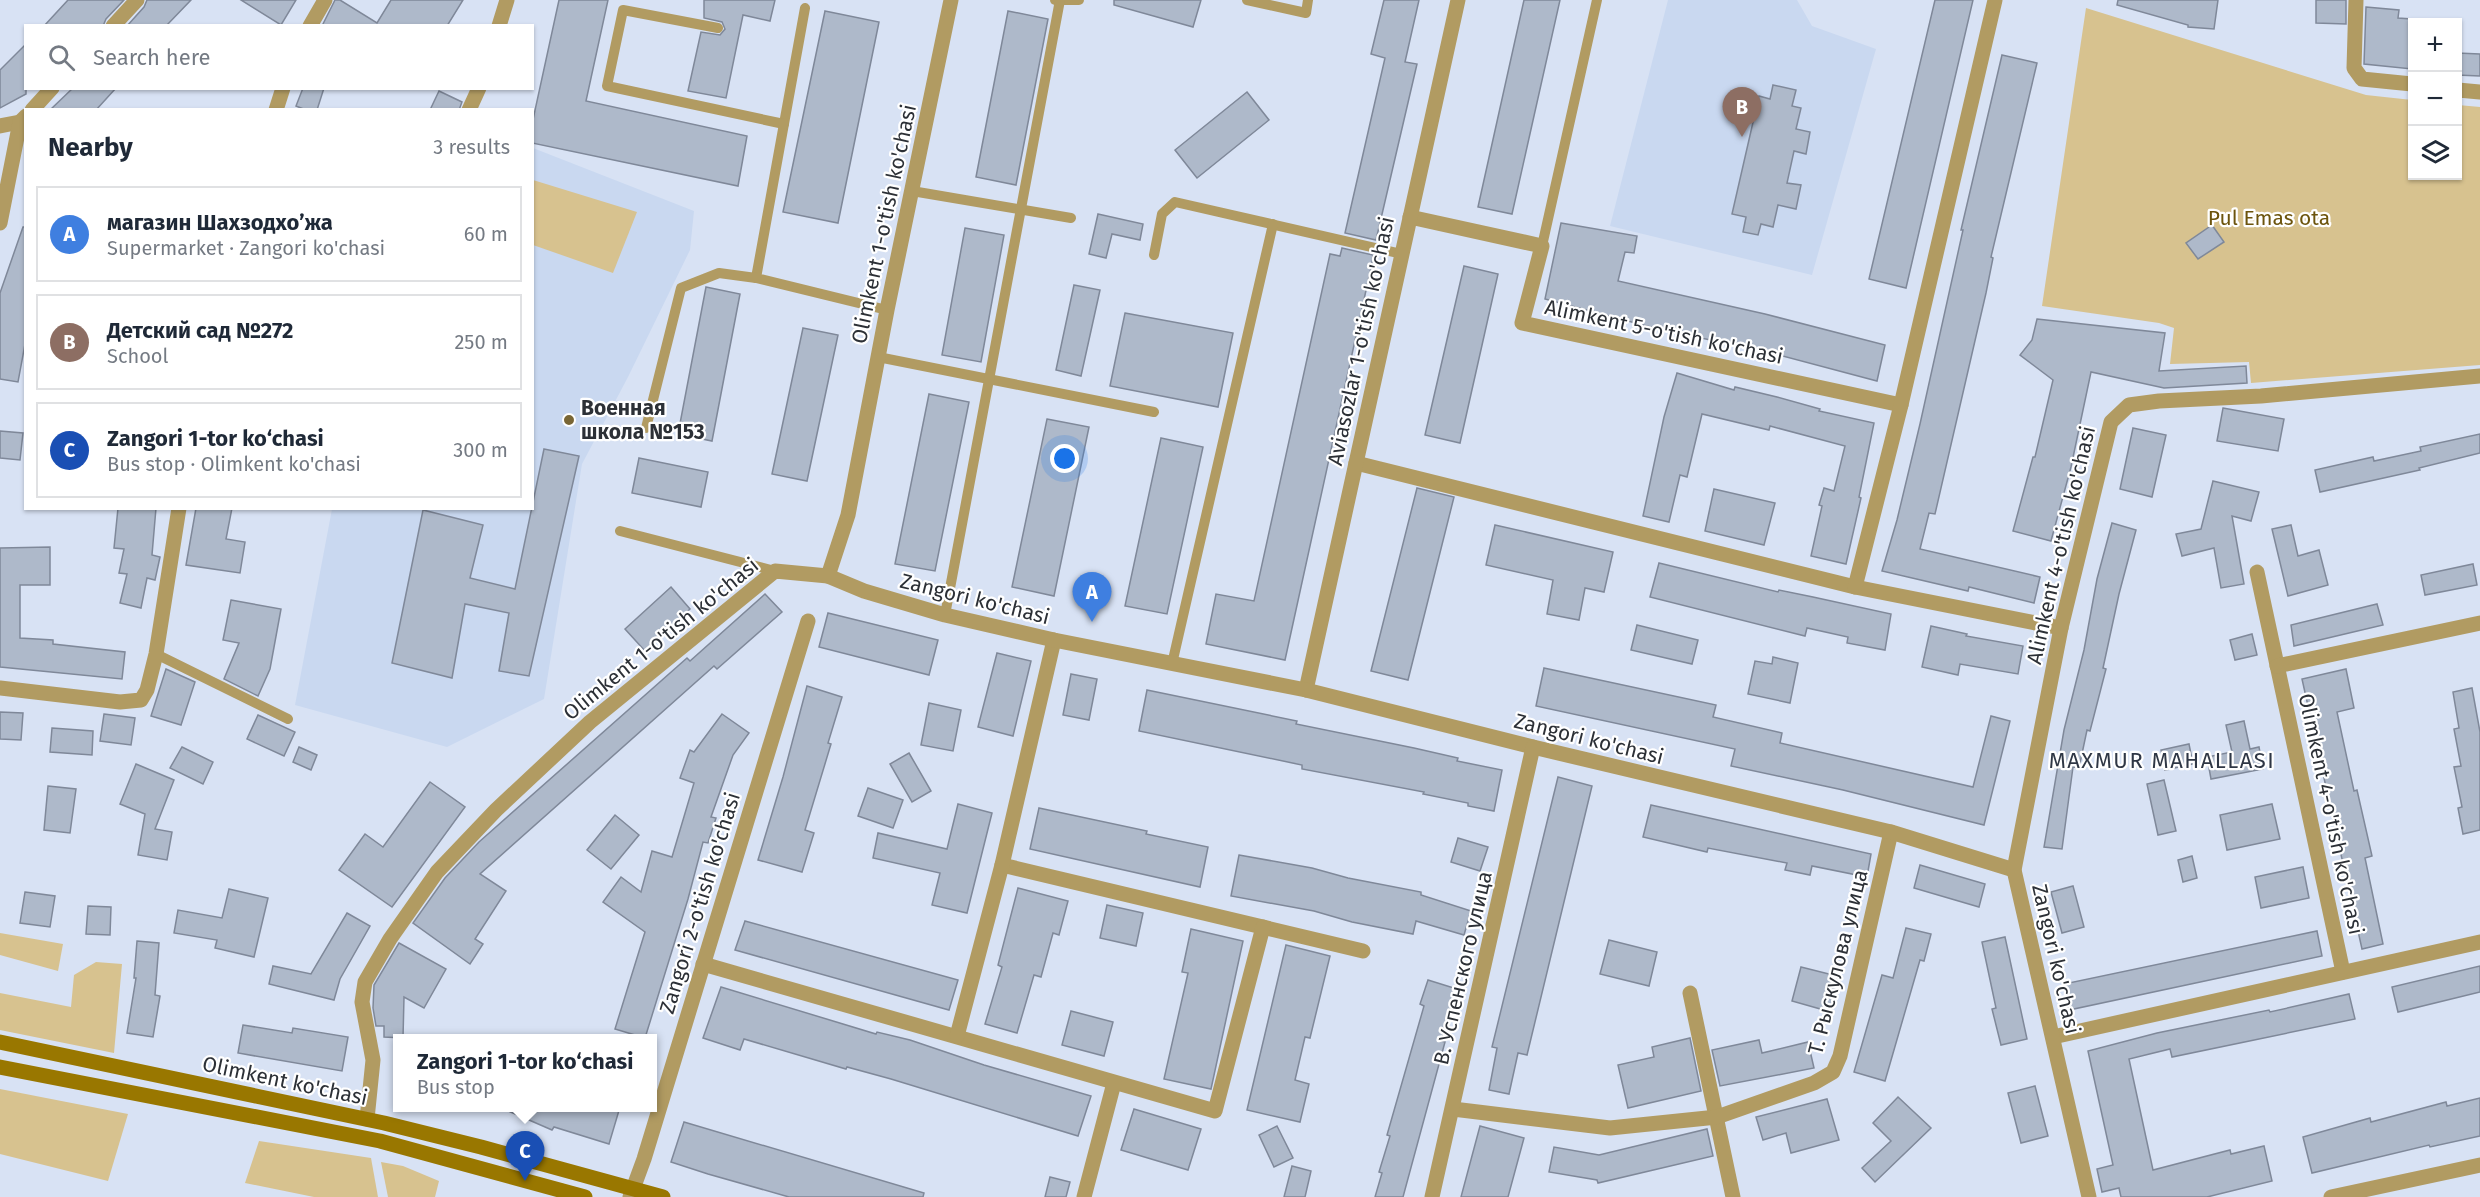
<!DOCTYPE html>
<html lang="en">
<head>
<meta charset="utf-8">
<style>
	body { margin:0; font-family:"Fira Sans",sans-serif; background:#f2f2f3; color:#1f2937 }
	.controls { position:absolute; right:18px; top:18px; display:grid; overflow:hidden; border-radius:0px; box-shadow:0 2px 4px #0004 }
	.controls button { width:54px; height:54px; display:grid; place-items:center; padding:0; border:0; border-bottom:2px solid #e0e1e3; background:#fff; color:#1f2937; font:30px sans-serif }
	.you { position:absolute; left:1065px; top:459px; width:21px; height:21px; margin:-15px; border:4px solid #fff; border-radius:50%; background:#1a73e8; box-shadow:0 0 0 9px #1a73e833 }
	.badge { display:grid; place-items:center; width:39px; height:39px; border-radius:50%; background:#0b8043; color:#fff; font-size:20px; font-weight:700 }
	.pin { position:absolute; translate:-50% -50px; filter:drop-shadow(0 2px 3px #0008) }
	.pin::after { content:''; position:absolute; top:32px; width:21px; height:18px; background:inherit; clip-path:polygon(0 0,100% 0,50% 100%) }
	.popup { position:absolute; left:393px; top:1034px; width:264px; height:78px; box-sizing:border-box; display:grid; place-content:center; border-radius:0px; background:#fff; filter:drop-shadow(0 2px 4px #0005); font-size:20px; white-space:nowrap; color:#747a83 }
	.popup b { font-size:22px; color:#1f2937 }
	.popup::after { content:''; position:absolute; left:50%; top:100%; margin-left:-12px; border:12px solid transparent; border-top-color:#fff }
	.list { margin:0; padding:0; list-style:none }
	h2 { display:flex; justify-content:space-between; align-items:center; height:78px; margin:0; padding:0 24px; font-size:26px }
	h2 small { font-size:20px; font-weight:400; color:#747a83 }
	.list li { display:grid; grid-template-columns:39px 1fr auto; gap:18px; align-items:center; box-sizing:border-box; height:96px; margin:0 12px 12px; padding:0 12px; border:2px solid #e0e1e3; border-radius:0px }
	.list b { display:block; font-size:22px; white-space:nowrap }
	.list p { margin:0; font-size:20px; white-space:nowrap; color:#747a83 }
	.list em { font-size:20px; font-style:normal; color:#747a83 }
	.icon { flex:none; width:33px; height:33px; fill:none; stroke:currentColor; stroke-width:2; stroke-linecap:round; stroke-linejoin:round }
	.map { position:relative; flex:none; width:2480px; height:1197px; overflow:hidden }
	.search { position:absolute; background:#fff; box-shadow:0 2px 4px #0004; left:24px; top:24px; width:510px; height:66px; display:flex; align-items:center; gap:15px; box-sizing:border-box; padding:0 21px; border-radius:0px; color:#747a83; font-size:22px }
	.panel { position:absolute; background:#fff; box-shadow:0 2px 4px #0004; left:24px; top:108px; width:510px; height:402px; border-radius:0px }
	.map>svg:first-child { display:block }
	.built { fill:#c9d8f0 }
	.green { fill:#d7c28f }
	.building { fill:#aeb9ca; stroke:#7f8899; stroke-width:1.5 }
	.lines { fill:none; stroke-linecap:round; stroke-linejoin:round }
	.service { stroke:#b19b62; stroke-width:10 }
	.minor { stroke:#b19b62; stroke-width:15 }
	.secondary { stroke:#970; stroke-width:15 }
	.poi-dot { fill:#796635; stroke:#fff; stroke-width:2 }
	.labels { text-anchor:middle; dominant-baseline:central; stroke-width:4.5; stroke-linejoin:round; paint-order:stroke }
	.park-label { font-size:21px; fill:#6c540d; stroke:#fff }
	.street-label { font-size:21px; fill:#2c3036; stroke:#fff }
	.poi-label { font-size:21px; font-weight:bold; fill:#2c3036; stroke:#fff; text-anchor:start }
	.neighbourhood-label { font-size:22px; letter-spacing:1.5px; fill:#2f3745; stroke:#fff }
</style>
</head>
<body>
<div class="map">
<svg width="2480" height="1197" viewBox="0 0 2480 1197">
	<rect width="100%" height="100%" fill="#d8e2f4"/>
	<g class="built">
		<polygon points="1668,0 1797,0 1812,26 1876,49 1812,275 1610,226"/>
		<polygon points="533,148 694,211 690,250 628,377 582,464 544,699 447,747 295,705 332,509 532,508"/>
	</g>
	<g class="green">
		<polygon points="2086,8 2366,95 2412,100 2412,176 2458,176 2458,105 2480,107 2480,365 2251,383 2249,362 2170,364 2174,328 2159,323 2042,306"/>
		<polygon points="533,180 637,212 613,273 533,245"/>
		<polygon points="0,933 63,944 58,971 0,955"/>
		<polygon points="96,962 122,964 114,1053 0,1030 0,993 71,1007 74,975"/>
		<polygon points="0,1089 128,1114 108,1181 0,1154"/>
		<polygon points="259,1141 371,1158 378,1197 314,1197 245,1183"/>
		<polygon points="381,1162 403,1166 439,1181 435,1197 388,1197"/>
	</g>
	<g class="building">
		<polygon points="68,0 124,0 106,19 103,26 44,26"/>
		<polygon points="147,0 191,0 166,26 127,26 144,7"/>
		<polygon points="241,0 296,0 281,25"/>
		<polygon points="340,0 377,23 391,0 463,0 447,26 322,26 335,0"/>
		<polygon points="559,0 608,0 586,101 747,136 738,186 532,143 532,124"/>
		<polygon points="704,0 775,0 770,21 743,15 726,98 688,91 701,32 720,35 725,29 722,22 704,18"/>
		<polygon points="1114,0 1201,0 1193,27 1114,5"/>
		<polygon points="1384,0 1419,0 1405,62 1417,64 1376,240 1345,233 1385,58 1371,54"/>
		<polygon points="1524,0 1560,0 1512,214 1478,207"/>
		<polygon points="1935,0 1973,0 1906,288 1869,279"/>
		<polygon points="2118,0 2218,0 2214,29 2188,27 2188,25 2117,5"/>
		<polygon points="2316,0 2346,0 2346,24 2316,23"/>
		<polygon points="2366,7 2399,10 2398,18 2412,19 2412,69 2364,64"/>
		<polygon points="825,11 879,22 838,223 783,212"/>
		<polygon points="1008,11 1048,19 1016,185 976,177"/>
		<polygon points="26,44 26,94 0,108 0,70"/>
		<polygon points="2457,53 2480,54 2480,76 2457,75"/>
		<polygon points="2002,55 2037,63 1991,257 1993,258 1986,293 1935,514 1929,513 1920,549 2040,577 2034,603 1969,587 1968,591 1882,571 1897,520 1920,424 1963,230 1961,230"/>
		<polygon points="1773,85 1796,90 1792,106 1801,108 1796,129 1810,132 1806,154 1794,151 1787,183 1801,185 1796,209 1778,205 1773,227 1761,224 1758,235 1743,232 1746,217 1732,214 1759,96 1770,99"/>
		<polygon points="73,88 116,88 96,110 50,110"/>
		<polygon points="303,88 324,88 317,110 306,110 296,106"/>
		<polygon points="439,91 462,102 459,110 430,110"/>
		<polygon points="1247,92 1269,120 1197,178 1175,150"/>
		<polygon points="1098,214 1143,224 1140,240 1112,234 1106,258 1089,254"/>
		<polygon points="1561,223 1637,236 1634,253 1625,252 1618,281 1765,314 1885,345 1877,381 1768,352 1658,329 1545,299"/>
		<polygon points="2212,225 2224,242 2198,259 2186,243"/>
		<polygon points="23,227 26,227 26,339 18,382 0,379 0,293"/>
		<polygon points="965,228 1004,235 981,362 942,355"/>
		<polygon points="1342,248 1373,255 1372,263 1285,660 1206,644 1216,594 1254,601 1330,254 1340,256"/>
		<polygon points="1464,266 1498,274 1460,443 1425,435"/>
		<polygon points="1074,285 1100,290 1081,376 1056,370"/>
		<polygon points="706,287 740,294 712,441 678,434"/>
		<polygon points="1125,313 1233,333 1218,407 1110,386"/>
		<polygon points="2037,319 2165,333 2159,371 2246,366 2247,383 2164,388 2091,372 2071,467 2051,541 2013,531 2033,457 2035,457 2053,380 2020,355 2032,340"/>
		<polygon points="803,328 838,335 807,481 772,474"/>
		<polygon points="1677,373 1734,390 1735,387 1777,397 1820,409 1819,411 1874,423 1859,497 1861,498 1846,564 1811,556 1822,506 1819,505 1824,488 1834,491 1845,446 1770,426 1769,430 1702,414 1687,477 1680,475 1669,522 1643,516 1664,417"/>
		<polygon points="929,394 969,402 935,571 895,564"/>
		<polygon points="2223,408 2284,419 2278,451 2217,441"/>
		<polygon points="1047,419 1089,427 1054,596 1012,587"/>
		<polygon points="2133,428 2166,435 2152,497 2120,489"/>
		<polygon points="0,431 23,433 20,460 0,458"/>
		<polygon points="2480,434 2480,453 2419,468 2420,470 2320,492 2315,470 2373,457 2374,461 2421,451 2420,447"/>
		<polygon points="1161,438 1203,447 1167,614 1125,606"/>
		<polygon points="544,449 579,456 529,676 499,671 509,613 465,604 452,678 392,663 423,510 483,525 470,578 515,589"/>
		<polygon points="639,458 708,472 701,507 632,493"/>
		<polygon points="2213,481 2259,492 2251,521 2232,516 2244,584 2221,588 2214,548 2182,556 2176,534 2201,529"/>
		<polygon points="1417,488 1454,497 1408,680 1371,671"/>
		<polygon points="1714,489 1775,503 1764,545 1705,531"/>
		<polygon points="118,508 156,508 152,555 160,557 155,580 147,578 141,608 120,603 127,574 119,573 124,549 114,548"/>
		<polygon points="196,508 232,508 226,539 245,542 240,573 186,565"/>
		<polygon points="2112,523 2136,530 2119,594 2103,668 2106,669 2090,731 2087,730 2079,768 2073,767 2062,849 2044,847 2064,730 2084,650 2097,579"/>
		<polygon points="1495,525 1613,552 1604,592 1585,588 1579,620 1547,614 1553,580 1486,565"/>
		<polygon points="2291,525 2298,556 2319,550 2328,585 2288,596 2272,529"/>
		<polygon points="50,547 50,585 20,585 20,638 53,640 53,644 125,652 122,679 0,667 0,548"/>
		<polygon points="1659,563 1778,592 1779,590 1813,597 1891,614 1885,650 1847,643 1848,637 1807,628 1805,636 1650,597"/>
		<polygon points="2473,564 2477,585 2425,595 2421,575"/>
		<polygon points="671,587 690,609 645,651 625,629"/>
		<polygon points="765,594 782,612 717,669 714,666 480,874 506,891 475,939 483,944 470,964 413,923 445,878 479,842 687,658 690,661"/>
		<polygon points="231,600 281,609 270,669 258,696 224,679 239,643 223,640"/>
		<polygon points="2377,604 2383,625 2294,646 2291,625"/>
		<polygon points="828,613 938,640 929,675 819,647"/>
		<polygon points="1637,625 1698,640 1692,664 1631,650"/>
		<polygon points="1931,626 1967,634 1966,636 2023,646 2018,674 1960,664 1958,675 1922,667"/>
		<polygon points="2252,634 2257,655 2235,660 2230,640"/>
		<polygon points="997,653 1031,661 1013,736 978,727"/>
		<polygon points="1773,657 1798,663 1790,703 1748,694 1755,661 1772,664"/>
		<polygon points="1544,668 1716,705 1713,717 1782,733 1780,743 1973,787 1991,716 2010,721 1984,825 1843,790 1731,766 1735,749 1536,706"/>
		<polygon points="166,669 195,682 181,725 151,716"/>
		<polygon points="2346,669 2354,708 2337,712 2354,791 2357,790 2372,856 2365,858 2383,944 2362,949 2302,679"/>
		<polygon points="1071,674 1097,679 1089,720 1063,715"/>
		<polygon points="807,686 842,697 828,743 831,744 805,830 814,833 802,872 758,860 783,777"/>
		<polygon points="2472,688 2480,732 2480,830 2463,834 2458,808 2462,807 2454,767 2461,766 2454,729 2459,728 2453,692"/>
		<polygon points="1147,690 1297,721 1296,724 1414,748 1458,758 1457,761 1502,770 1494,811 1468,806 1468,803 1423,794 1424,792 1302,769 1302,765 1139,731"/>
		<polygon points="929,703 961,710 953,751 921,745"/>
		<polygon points="0,712 23,713 21,740 0,739"/>
		<polygon points="104,714 135,718 131,745 100,741"/>
		<polygon points="722,714 749,733 733,755 711,817 716,818 708,843 703,842 688,899 645,1038 615,1029 645,932 603,902 621,877 641,892 652,851 672,857 694,783 680,778 690,750 694,752"/>
		<polygon points="258,715 295,732 284,756 247,739"/>
		<polygon points="2244,721 2250,749 2259,747 2263,769 2211,779 2207,757 2232,752 2226,725"/>
		<polygon points="52,728 93,731 92,755 50,752"/>
		<polygon points="2189,744 2193,764 2165,770 2161,750"/>
		<polygon points="182,747 213,762 203,784 170,768"/>
		<polygon points="299,747 317,755 311,770 293,762"/>
		<polygon points="909,753 931,791 912,802 890,764"/>
		<polygon points="136,764 174,780 155,829 172,832 167,860 138,855 145,814 120,804"/>
		<polygon points="1558,777 1592,786 1527,1055 1518,1053 1509,1094 1489,1090 1497,1048 1492,1047"/>
		<polygon points="2164,780 2176,831 2158,835 2147,784"/>
		<polygon points="430,782 465,807 392,907 339,870 365,834 383,847"/>
		<polygon points="48,786 76,789 70,833 44,830"/>
		<polygon points="868,788 903,800 893,828 858,816"/>
		<polygon points="958,804 992,813 967,913 932,905 940,873 873,858 878,833 947,849"/>
		<polygon points="2272,804 2280,839 2227,850 2220,815"/>
		<polygon points="1651,805 1871,854 1867,877 1812,866 1810,875 1785,870 1787,863 1708,848 1707,852 1643,837"/>
		<polygon points="1039,808 1147,831 1146,834 1208,847 1200,887 1030,849"/>
		<polygon points="615,815 639,835 611,869 587,850"/>
		<polygon points="1458,838 1488,847 1480,871 1451,862"/>
		<polygon points="1239,855 1312,868 1348,878 1421,892 1421,895 1471,911 1464,935 1416,921 1413,934 1352,922 1314,911 1231,896"/>
		<polygon points="2192,856 2197,878 2183,882 2178,860"/>
		<polygon points="1920,865 1985,884 1979,907 1914,888"/>
		<polygon points="2303,867 2309,898 2261,908 2255,877"/>
		<polygon points="2073,886 2084,927 2062,933 2051,892"/>
		<polygon points="1018,888 1068,901 1059,935 1053,933 1041,977 1034,975 1017,1033 985,1024 1002,967 998,965"/>
		<polygon points="229,889 268,898 254,957 215,948 217,940 174,933 178,910 222,918"/>
		<polygon points="25,892 55,896 50,927 20,923"/>
		<polygon points="1107,905 1143,913 1136,946 1100,938"/>
		<polygon points="88,906 111,907 110,935 86,934"/>
		<polygon points="347,913 370,926 340,979 334,1000 269,984 273,966 311,974"/>
		<polygon points="745,921 958,980 949,1010 735,950"/>
		<polygon points="1906,928 1931,934 1924,961 1920,960 1885,1081 1854,1072 1882,975 1893,978"/>
		<polygon points="1191,929 1243,941 1211,1089 1164,1079 1188,973 1182,972"/>
		<polygon points="2317,931 2322,956 2069,1010 2064,984"/>
		<polygon points="2005,937 2027,1039 2001,1045 1992,1009 1996,1008 1982,942"/>
		<polygon points="1609,940 1657,952 1649,986 1600,974"/>
		<polygon points="137,941 159,943 155,995 160,996 153,1037 127,1033 136,978 134,978"/>
		<polygon points="399,943 446,969 424,1008 404,997 403,1038 384,1037 384,1026 376,1026 373,1008 374,985"/>
		<polygon points="1286,945 1330,956 1310,1038 1305,1037 1295,1080 1309,1084 1300,1122 1247,1110"/>
		<polygon points="2480,966 2480,992 2398,1012 2392,987"/>
		<polygon points="1801,967 1841,977 1831,1012 1792,1001"/>
		<polygon points="1428,980 1457,989 1441,1041 1445,1042 1403,1197 1375,1197 1382,1173 1379,1172 1390,1136 1387,1135 1424,1006 1420,1004"/>
		<polygon points="721,987 876,1034 877,1032 910,1040 984,1065 1091,1096 1078,1136 891,1079 847,1067 846,1069 744,1039 740,1050 703,1038"/>
		<polygon points="2349,994 2355,1019 2172,1057 2170,1049 2129,1059 2153,1170 2230,1150 2231,1154 2264,1146 2272,1181 2207,1197 2121,1197 2119,1188 2102,1192 2097,1169 2113,1165 2088,1051 2157,1033 2269,1010 2270,1012"/>
		<polygon points="1071,1011 1113,1022 1104,1056 1062,1045"/>
		<polygon points="243,1025 292,1033 293,1028 348,1037 342,1071 238,1053"/>
		<polygon points="1690,1038 1701,1091 1628,1108 1618,1065 1654,1057 1652,1047"/>
		<polygon points="1759,1040 1762,1053 1808,1042 1814,1068 1720,1086 1712,1050"/>
		<polygon points="2035,1086 2048,1136 2021,1143 2008,1093"/>
		<polygon points="1898,1097 1931,1128 1875,1182 1862,1168 1891,1141 1873,1123"/>
		<polygon points="2480,1098 2480,1136 2430,1147 2429,1145 2312,1173 2303,1137 2370,1118 2371,1122 2446,1102 2447,1106"/>
		<polygon points="1827,1099 1839,1140 1791,1153 1786,1133 1763,1140 1756,1117"/>
		<polygon points="499,1107 620,1107 609,1144 554,1127 552,1130"/>
		<polygon points="1134,1109 1201,1129 1188,1170 1121,1150"/>
		<polygon points="684,1122 924,1193 923,1197 789,1197 708,1174 671,1162"/>
		<polygon points="1277,1126 1293,1158 1274,1167 1259,1135"/>
		<polygon points="1480,1126 1524,1138 1508,1197 1461,1197"/>
		<polygon points="1707,1129 1713,1156 1598,1183 1597,1180 1549,1172 1554,1147 1599,1155"/>
		<polygon points="1292,1166 1311,1171 1305,1197 1284,1197"/>
		<polygon points="1050,1177 1070,1182 1066,1197 1045,1197"/>
	</g>
	<g class="lines">
		<g class="service">
			<polyline points="1055,0 1079,0"/>
			<polyline points="1247,0 1306,13 1308,0"/>
			<polyline points="805,8 756,278 887,310"/>
			<polyline points="718,28 623,10 607,86 784,124"/>
			<polyline points="912,191 1071,218"/>
			<polyline points="1542,246 1597,0"/>
			<polyline points="1154,255 1162,214 1175,202 1402,254"/>
			<polyline points="878,357 1154,412"/>
			<polyline points="646,428 681,288 719,273 756,278"/>
			<polyline points="620,531 775,571"/>
			<polyline points="945,615 1060,0"/>
			<polyline points="156,654 288,719"/>
			<polyline points="1172,664 1273,224"/>
		</g>
		<g class="minor">
			<polyline points="2356,0 2354,68 2362,79 2412,84"/>
			<polyline points="113,26 137,0"/>
			<polyline points="310,26 325,0"/>
			<polyline points="499,26 507,0"/>
			<polyline points="2458,90 2480,92"/>
			<polyline points="32,110 52,88"/>
			<polyline points="276,110 283,88"/>
			<polyline points="469,110 479,88"/>
			<polyline points="0,126 20,122 26,116"/>
			<polyline points="1410,217 1542,246 1522,323 1901,405"/>
			<polyline points="0,223 20,122"/>
			<polyline points="1356,463 1855,587 2061,628"/>
			<polyline points="2257,572 2343,972"/>
			<polyline points="828,576 848,515 887,310 951,0"/>
			<polyline points="1855,587 1901,405 1995,0"/>
			<polyline points="2277,666 2480,623"/>
			<polyline points="0,688 120,702 141,700 147,690 156,654 179,508"/>
			<polyline points="1306,690 1458,0"/>
			<polyline points="1002,865 1363,951"/>
			<polyline points="703,964 1215,1111 1263,927"/>
			<polyline points="1690,993 1733,1197"/>
			<polyline points="957,1036 1002,865 1054,640"/>
			<polyline points="2053,1037 2480,942"/>
			<polyline points="1453,1109 1610,1128 1717,1117 1814,1083 1833,1072 1840,1056 1891,832"/>
			<polyline points="367,1119 373,1060 362,1002 365,982 390,939 437,872 496,810 590,722 775,571 828,576 864,591 945,615 1054,640 1306,690 1533,747 1891,832 2014,870"/>
			<polyline points="630,1197 644,1159 808,621"/>
			<polyline points="1084,1197 1114,1083"/>
			<polyline points="1432,1197 1533,747"/>
			<polyline points="2089,1197 2014,870 2061,628 2111,422 2129,405 2159,401 2261,396 2480,376"/>
			<polyline points="2331,1197 2480,1165"/>
		</g>
		<g class="secondary">
			<polyline points="0,1042 384,1123 481,1147 663,1197"/>
			<polyline points="0,1067 380,1141 585,1197"/>
		</g>
	</g>
	<circle class="poi-dot" cx="569" cy="420" r="6"/>
	<g class="labels">
		<g class="park-label">
			<text x="2269" y="218">Pul Emas ota</text>
		</g>
		<g class="street-label">
			<text transform="translate(884 224) rotate(-78)">Olimkent 1-o'tish ko'chasi</text>
			<text transform="translate(1664 332) rotate(12)">Alimkent 5-o'tish ko'chasi</text>
			<text transform="translate(1361 341) rotate(-78)">Aviasozlar 1-o'tish ko'chasi</text>
			<text transform="translate(2061 545) rotate(-77)">Alimkent 4-o'tish ko'chasi</text>
			<text transform="translate(975 599) rotate(14)">Zangori ko'chasi</text>
			<text transform="translate(661 639) rotate(-39)">Olimkent 1-o'tish ko'chasi</text>
			<text transform="translate(1589 739) rotate(14)">Zangori ko'chasi</text>
			<text transform="translate(2331 814) rotate(78)">Olimkent 4-o'tish ko'chasi</text>
			<text transform="translate(700 903) rotate(-73)">Zangori 2-o'tish ko'chasi</text>
			<text transform="translate(2056 959) rotate(77)">Zangori ko'chasi</text>
			<text transform="translate(1838 962) rotate(-76)">Т. Рыскулова улица</text>
			<text transform="translate(1463 968) rotate(-77)">В. Успенского улица</text>
			<text transform="translate(285 1081) rotate(12)">Olimkent ko'chasi</text>
		</g>
		<g class="poi-label">
			<text x="581" y="408">Военная<tspan x="581" dy="24">школа №153</tspan></text>
		</g>
		<g class="neighbourhood-label">
			<text x="2162" y="760">MAXMUR MAHALLASI</text>
		</g>
	</g>
</svg>
<div class="controls">
<button>+</button>
<button>−</button>
<button><svg class="icon" aria-label="layers" viewBox="0 0 24 24"><path d="M12 4l9 5-9 5-9-5zM3 14l9 5 9-5"/></svg></button>
</div>
<div class="you"></div>
<div class="pin badge" style="left:1092px;top:622px;background:#3f7fe0">A</div>
<div class="pin badge" style="left:1742px;top:137px;background:#8d6e63">B</div>
<div class="pin badge" style="left:525px;top:1181px;background:#1a4fb4">C</div>
<div class="popup"><b>Zangori 1-tor ko‘chasi</b>Bus stop</div>
<div class="search"><svg class="icon" aria-label="search" viewBox="0 0 24 24"><circle cx="10" cy="10" r="6"/><path d="M15 15l6 6"/></svg>Search here</div>
<section class="panel">
<h2>Nearby<small>3 results</small></h2>
<ul class="list">
<li><span class="badge" style="background:#3f7fe0">A</span><div><b>магазин Шахзодхо’жа</b><p>Supermarket · Zangori ko'chasi</p></div><em>60 m</em></li>
<li><span class="badge" style="background:#8d6e63">B</span><div><b>Детский сад №272</b><p>School</p></div><em>250 m</em></li>
<li><span class="badge" style="background:#1a4fb4">C</span><div><b>Zangori 1-tor ko‘chasi</b><p>Bus stop · Olimkent ko'chasi</p></div><em>300 m</em></li>
</ul>
</section>
</div>
</body>
</html>
